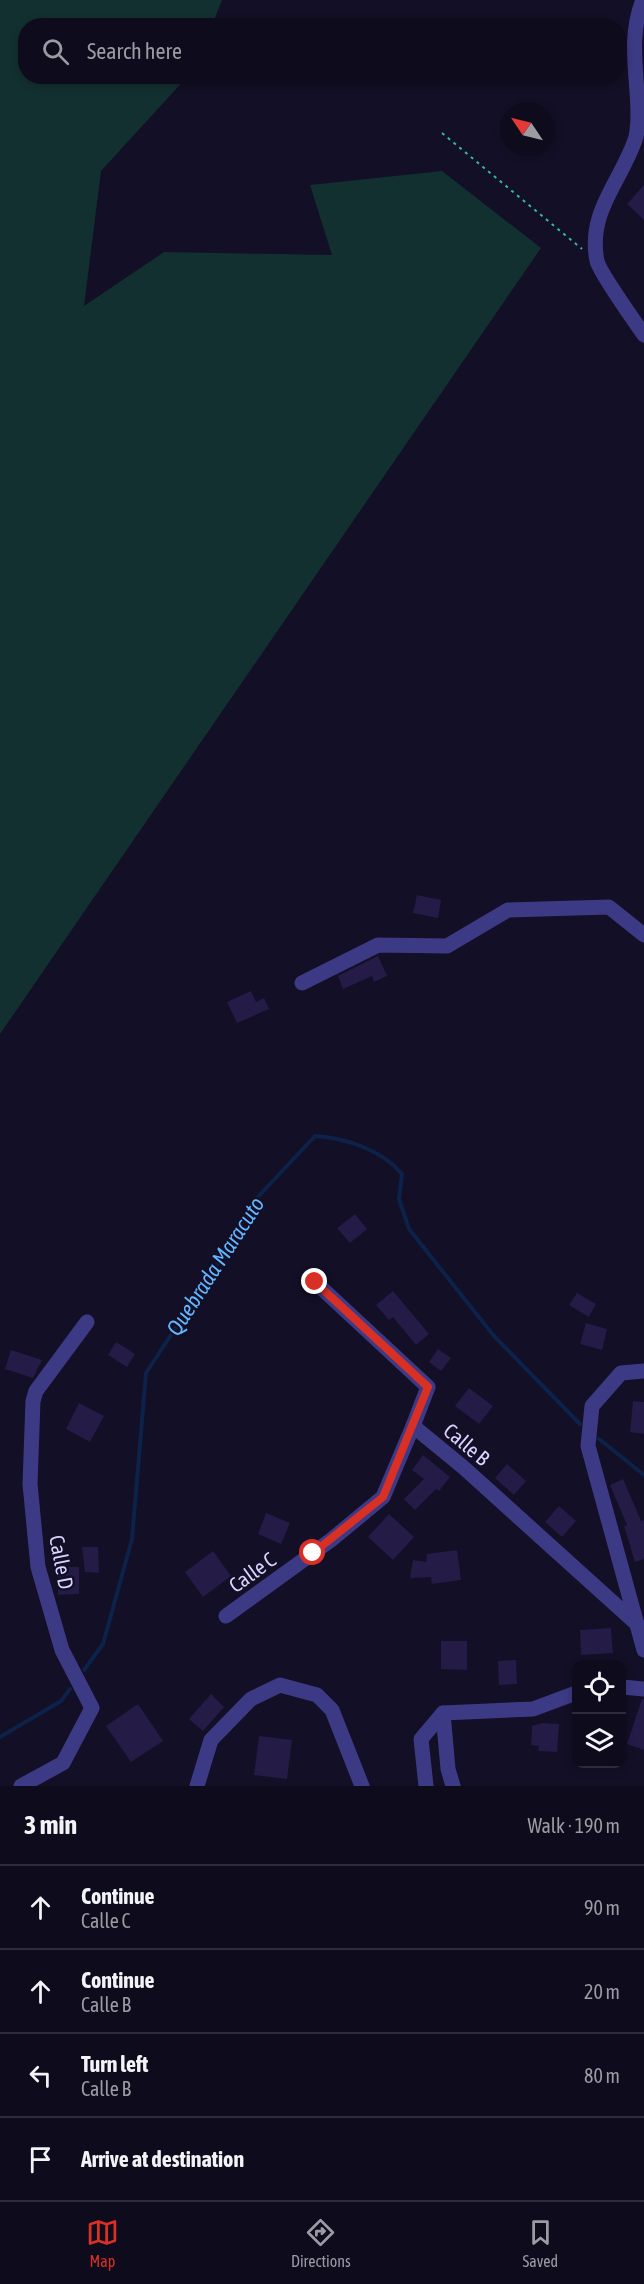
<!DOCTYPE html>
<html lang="en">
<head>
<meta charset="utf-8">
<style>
	body { margin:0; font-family:"Asap Condensed",sans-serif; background:#171425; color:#f1f3f6 }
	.controls { position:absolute; right:18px; bottom:18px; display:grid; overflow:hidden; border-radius:12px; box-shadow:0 3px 9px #0003 }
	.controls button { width:54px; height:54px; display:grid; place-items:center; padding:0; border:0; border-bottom:2px solid #2e2b3b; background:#0e0b1c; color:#f1f3f6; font:30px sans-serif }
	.compass { position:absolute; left:500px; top:102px; width:54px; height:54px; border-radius:50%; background:#0e0b1c; box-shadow:0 3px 9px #0003; rotate:305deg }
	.stop { position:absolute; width:18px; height:18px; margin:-14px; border:4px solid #d93025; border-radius:50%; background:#fff }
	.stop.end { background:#d93025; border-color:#fff; box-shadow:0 2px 6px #0008 }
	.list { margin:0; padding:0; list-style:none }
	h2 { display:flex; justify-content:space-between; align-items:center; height:78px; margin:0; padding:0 24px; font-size:26px }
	h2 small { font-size:20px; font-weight:400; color:#9b9ba3 }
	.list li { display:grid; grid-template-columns:39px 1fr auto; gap:18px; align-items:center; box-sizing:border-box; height:84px; padding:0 24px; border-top:2px solid #2e2b3b }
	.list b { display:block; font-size:22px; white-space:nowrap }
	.list p { margin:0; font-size:20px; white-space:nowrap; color:#9b9ba3 }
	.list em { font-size:20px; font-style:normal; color:#9b9ba3 }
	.icon { flex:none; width:33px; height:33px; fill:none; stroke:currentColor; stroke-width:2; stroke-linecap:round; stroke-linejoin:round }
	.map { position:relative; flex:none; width:644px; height:1786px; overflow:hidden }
	.search { position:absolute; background:#0e0b1c; box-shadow:0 3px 9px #0003; left:18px; right:18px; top:18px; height:66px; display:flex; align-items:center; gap:15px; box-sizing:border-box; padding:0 21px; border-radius:24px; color:#9b9ba3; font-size:22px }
	.sheet { height:414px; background:#0e0b1c }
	nav { display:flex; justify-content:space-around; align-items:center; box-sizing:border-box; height:84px; border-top:2px solid #2e2b3b; background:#0e0b1c; font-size:16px; color:#9b9ba3 }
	nav a { display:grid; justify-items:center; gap:3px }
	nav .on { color:#d93025 }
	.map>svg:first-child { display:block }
	.green { fill:#12302f }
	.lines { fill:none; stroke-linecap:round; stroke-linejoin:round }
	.stream { stroke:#0c2248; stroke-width:4 }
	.building { fill:#241b47 }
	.path { stroke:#2fb8b0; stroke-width:2; stroke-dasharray:3 4.5; stroke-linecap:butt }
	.minor { stroke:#3d3a85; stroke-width:15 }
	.tertiary { stroke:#3d3a85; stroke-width:15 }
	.route { stroke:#d93025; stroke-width:8 }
	.labels { text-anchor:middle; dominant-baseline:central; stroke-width:5; stroke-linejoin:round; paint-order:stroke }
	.street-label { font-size:21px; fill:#d9d4ff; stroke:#130f26 }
	.water-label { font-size:22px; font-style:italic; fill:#62b6ff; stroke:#130f26 }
</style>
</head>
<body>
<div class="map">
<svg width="644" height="1786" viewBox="0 0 644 1786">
	<rect width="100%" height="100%" fill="#130f26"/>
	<polygon class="green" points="0,0 222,0 212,25 26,26 26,76 187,77 101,171 84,306 164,252 332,255 310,185 442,171 541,248 0,1034"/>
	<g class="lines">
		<g class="stream">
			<polyline points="599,1439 644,1475"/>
			<path d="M84 1670 103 1644 132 1539 146 1373 230 1245 255 1200 315 1136C346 1138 382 1150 402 1174L399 1199 409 1229 494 1336 580 1424"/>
			<polyline points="0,1737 61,1701 70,1689"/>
		</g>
	</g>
	<g class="building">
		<polygon points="644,185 644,220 627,204"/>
		<polygon points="417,895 441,900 438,918 413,913"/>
		<polygon points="378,956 387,976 374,982 372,976 343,989 338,976"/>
		<polygon points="251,991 256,1002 264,998 269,1009 237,1023 227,1002"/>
		<polygon points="355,1214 367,1229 350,1243 337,1228"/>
		<polygon points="393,1291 429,1334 416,1345 393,1317 389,1320 376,1305"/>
		<polygon points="577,1293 596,1304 589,1317 569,1305"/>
		<polygon points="586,1323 607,1329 602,1350 580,1344"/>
		<polygon points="116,1342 135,1354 127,1367 108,1355"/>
		<polygon points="438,1349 451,1358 441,1371 429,1362"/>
		<polygon points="11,1350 42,1360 33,1378 5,1369"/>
		<polygon points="469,1388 493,1406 479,1424 455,1406"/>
		<polygon points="633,1401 644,1402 644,1434 630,1432"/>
		<polygon points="79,1403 104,1416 90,1442 66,1429"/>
		<polygon points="423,1455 450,1477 439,1491 436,1489 415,1510 404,1499 424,1479 412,1470"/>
		<polygon points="507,1464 526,1481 514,1495 495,1478"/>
		<polygon points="623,1479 641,1521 644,1520 644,1559 635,1562 624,1526 627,1525 610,1485"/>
		<polygon points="559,1506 576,1521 562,1537 545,1522"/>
		<polygon points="266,1513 290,1523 281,1544 258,1534"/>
		<polygon points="389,1514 414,1537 393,1560 368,1537"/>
		<polygon points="82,1547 98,1547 99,1573 85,1572"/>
		<polygon points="457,1550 461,1580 432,1584 431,1577 410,1578 413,1560 426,1562 427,1554"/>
		<polygon points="213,1551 231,1576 203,1597 185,1572"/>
		<polygon points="58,1567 79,1567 79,1594 58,1595"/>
		<polygon points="611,1628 613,1653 581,1655 580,1630"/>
		<polygon points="441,1641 467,1641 467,1670 441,1669"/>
		<polygon points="516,1660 517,1684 499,1685 498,1661"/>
		<polygon points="211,1694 224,1707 203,1731 189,1719"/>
		<polygon points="642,1699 644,1699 644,1750 627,1744"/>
		<polygon points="138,1704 163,1741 131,1762 106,1726"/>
		<polygon points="542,1723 559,1724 557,1752 538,1751 539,1746 531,1745 532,1726"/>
		<polygon points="259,1736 292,1740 287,1779 254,1775"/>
	</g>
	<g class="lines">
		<polyline class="path" points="442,133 582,249"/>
		<g class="minor">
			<path d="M643 0C624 46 644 96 636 137 622 181 587 211 597 261 600 273 635 322 644 335"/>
			<polyline points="302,983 378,945 447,946 508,910 609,907 644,935"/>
			<polyline points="315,1282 428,1387 413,1426 463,1467 638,1625"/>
			<polyline points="644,1371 621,1373 592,1406 588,1446 644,1650"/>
			<polyline points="226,1616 331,1540 383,1497 413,1426"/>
			<polyline points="443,1713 448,1769 453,1786"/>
			<polyline points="21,1786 63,1763 92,1708 62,1650 38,1567 30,1484 33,1401 36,1391 87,1322"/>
		</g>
		<g class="tertiary">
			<polyline points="622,1687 644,1689"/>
			<polyline points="197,1786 211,1740 251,1699 280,1685 317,1695 332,1710 362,1786"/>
			<polyline points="426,1786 421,1739 443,1713 533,1709 576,1693"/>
		</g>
	</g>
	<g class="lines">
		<polyline class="route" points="313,1553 383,1497 428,1387 315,1282"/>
	</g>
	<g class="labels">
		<g class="street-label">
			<text transform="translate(467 1444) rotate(40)">Calle B</text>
			<text transform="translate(62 1562) rotate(79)">Calle D</text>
			<text transform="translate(252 1572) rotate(-36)">Calle C</text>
		</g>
		<g class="water-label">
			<text transform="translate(215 1266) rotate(-57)">Quebrada Maracuto</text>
		</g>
	</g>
</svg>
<div class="controls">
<button><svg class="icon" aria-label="locate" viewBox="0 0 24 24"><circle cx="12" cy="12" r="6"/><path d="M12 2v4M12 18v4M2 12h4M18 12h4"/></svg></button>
<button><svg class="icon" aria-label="layers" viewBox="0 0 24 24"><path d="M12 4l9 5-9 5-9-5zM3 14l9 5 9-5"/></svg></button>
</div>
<svg class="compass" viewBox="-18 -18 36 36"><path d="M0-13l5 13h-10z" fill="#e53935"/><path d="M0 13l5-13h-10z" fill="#9b9ba3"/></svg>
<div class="stop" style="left:313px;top:1553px"></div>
<div class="stop end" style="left:315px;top:1282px"></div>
<div class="search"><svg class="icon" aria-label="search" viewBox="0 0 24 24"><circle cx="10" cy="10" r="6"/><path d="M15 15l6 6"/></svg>Search here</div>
</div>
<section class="sheet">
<h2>3 min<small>Walk · 190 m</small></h2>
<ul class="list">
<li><svg class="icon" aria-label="ahead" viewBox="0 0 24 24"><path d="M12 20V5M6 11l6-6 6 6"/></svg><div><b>Continue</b><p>Calle C</p></div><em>90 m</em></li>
<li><svg class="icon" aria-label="ahead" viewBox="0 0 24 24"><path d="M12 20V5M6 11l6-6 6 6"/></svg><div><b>Continue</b><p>Calle B</p></div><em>20 m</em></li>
<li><svg class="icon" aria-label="left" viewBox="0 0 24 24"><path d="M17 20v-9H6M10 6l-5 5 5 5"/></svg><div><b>Turn left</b><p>Calle B</p></div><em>80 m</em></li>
<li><svg class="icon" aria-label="arrive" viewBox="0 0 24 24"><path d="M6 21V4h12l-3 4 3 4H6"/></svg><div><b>Arrive at destination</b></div></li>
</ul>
</section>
<nav>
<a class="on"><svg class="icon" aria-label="map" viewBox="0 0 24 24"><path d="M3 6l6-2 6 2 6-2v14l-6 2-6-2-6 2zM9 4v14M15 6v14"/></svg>Map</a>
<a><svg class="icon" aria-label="directions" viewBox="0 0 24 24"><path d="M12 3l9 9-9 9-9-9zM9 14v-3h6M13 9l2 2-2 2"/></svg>Directions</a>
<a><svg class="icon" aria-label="saved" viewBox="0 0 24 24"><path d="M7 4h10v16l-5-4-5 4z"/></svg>Saved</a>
</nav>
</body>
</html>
